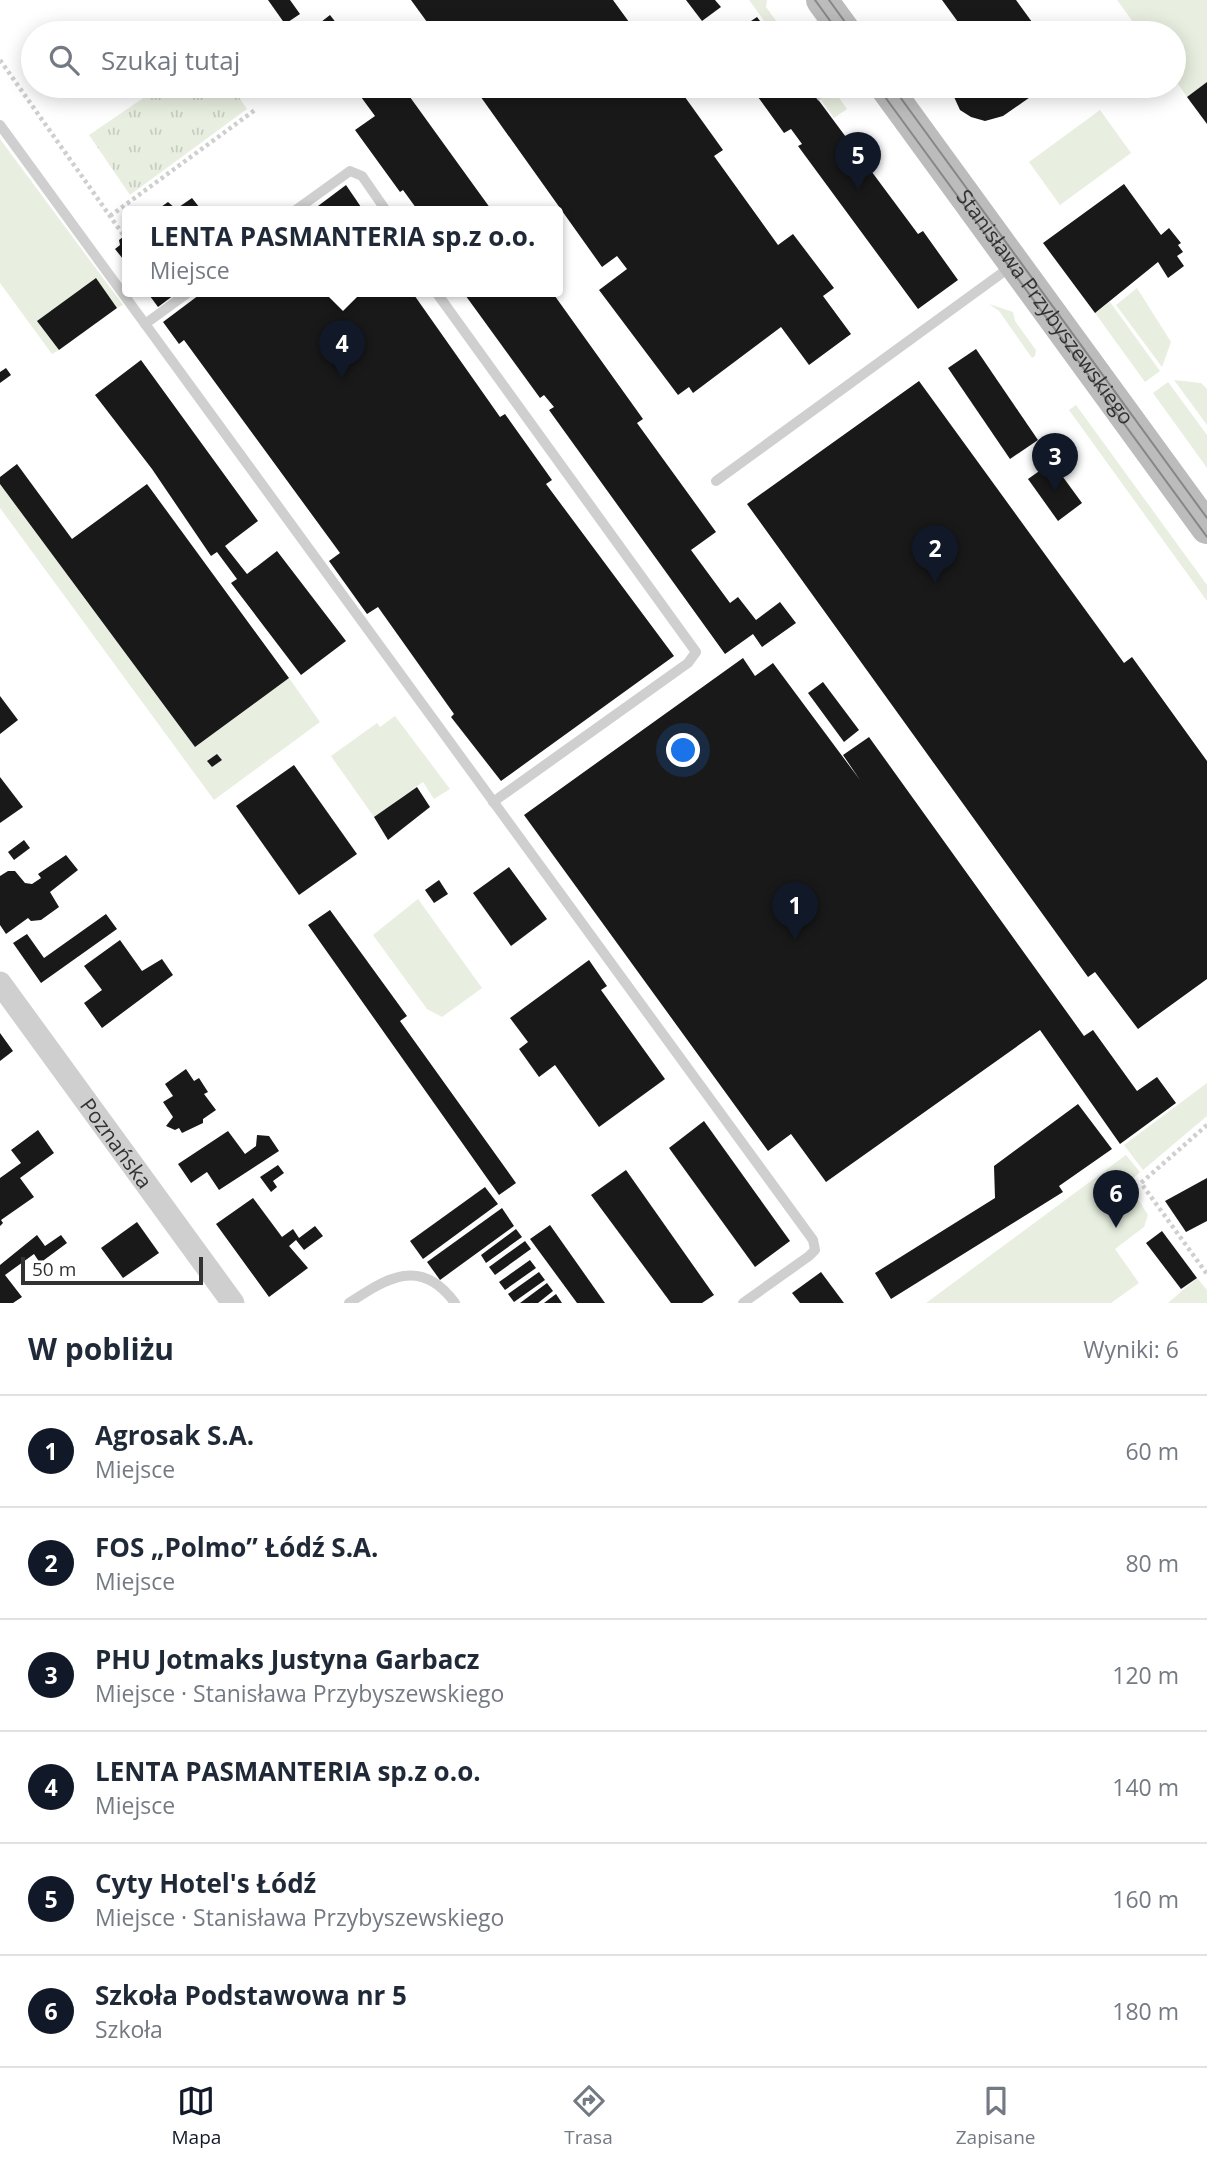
<!DOCTYPE html>
<html lang="pl">
<head>
<meta charset="utf-8">
<style>
	body { margin:0; font-family:"Open Sans",sans-serif; background:#f6f6f7; color:#1f2937 }
	.scale { position:absolute; left:21px; bottom:18px; width:182px; box-sizing:border-box; padding-left:7px; border:4px solid #323232; border-top:0; font-size:19px; line-height:24px; white-space:nowrap; color:#323232; -webkit-text-stroke:5px #fff; paint-order:stroke }
	.you { position:absolute; left:684px; top:751px; width:24px; height:24px; margin:-18px; border:5px solid #fff; border-radius:50%; background:#1a73e8; box-shadow:0 0 0 10px #1a73e833 }
	.badge { display:grid; place-items:center; width:46px; height:46px; border-radius:50%; background:#111827; color:#fff; font-size:23px; font-weight:700 }
	.pin { position:absolute; translate:-50% -58px; filter:drop-shadow(0 2px 4px #0008) }
	.pin::after { content:''; position:absolute; top:37px; width:24px; height:21px; background:inherit; clip-path:polygon(0 0,100% 0,50% 100%) }
	.popup { position:absolute; left:122px; top:206px; width:441px; height:91px; box-sizing:border-box; display:grid; place-content:center; border-radius:7px; background:#fff; filter:drop-shadow(0 2px 5px #0005); font-size:23px; white-space:nowrap; color:#747a83 }
	.popup b { font-size:26px; color:#1f2937 }
	.popup::after { content:''; position:absolute; left:50%; top:100%; margin-left:-14px; border:14px solid transparent; border-top-color:#fff }
	.list { margin:0; padding:0; list-style:none }
	h2 { display:flex; justify-content:space-between; align-items:center; height:91px; margin:0; padding:0 28px; font-size:30px }
	h2 small { font-size:23px; font-weight:400; color:#747a83 }
	.list li { display:grid; grid-template-columns:46px 1fr auto; gap:21px; align-items:center; box-sizing:border-box; height:112px; padding:0 28px; border-top:2px solid #e0e1e3 }
	.list b { display:block; font-size:26px; white-space:nowrap }
	.list p { margin:0; font-size:23px; white-space:nowrap; color:#747a83 }
	.list em { font-size:23px; font-style:normal; color:#747a83 }
	.icon { flex:none; width:38px; height:38px; fill:none; stroke:currentColor; stroke-width:2; stroke-linecap:round; stroke-linejoin:round }
	.map { position:relative; flex:none; width:1207px; height:1303px; overflow:hidden }
	.search { position:absolute; background:#fff; box-shadow:0 4px 18px #0003; left:21px; right:21px; top:21px; height:77px; display:flex; align-items:center; gap:18px; box-sizing:border-box; padding:0 24px; border-radius:38px; color:#747a83; font-size:26px }
	.sheet { height:763px; background:#fff }
	nav { display:flex; justify-content:space-around; align-items:center; box-sizing:border-box; height:98px; border-top:2px solid #e0e1e3; background:#fff; font-size:19px; color:#747a83 }
	nav a { display:grid; justify-items:center; gap:4px }
	nav .on { color:#111827 }
	.map>svg:first-child { display:block }
	.green { fill:#e8efe0 }
	.park { fill:url(#park-tufts) }
	.building { fill:#191919 }
	.lines { fill:none; stroke-linecap:round; stroke-linejoin:round }
	.path { stroke:#cfcfcf; stroke-width:4.5; stroke-dasharray:3.5 3.5; stroke-linecap:butt }
	.lane { stroke:#cfcfcf; stroke-width:10 }
	.street { stroke:#cfcfcf; stroke-width:23 }
	.secondary { stroke:#bcbcbc; stroke-width:32 }
	.tram { stroke:#878787; stroke-width:2 }
	.labels { text-anchor:middle; dominant-baseline:central; stroke-width:7; stroke-linejoin:round; paint-order:stroke }
	.street-label { font-size:21px; fill:#323232; stroke:#fff }
</style>
</head>
<body>
<div class="map">
<svg width="1207" height="1303" viewBox="0 0 1207 1303">
	<defs>
		<pattern id="park-tufts" width="24" height="20" patternUnits="userSpaceOnUse" patternTransform="scale(1.75)"><rect width="24" height="20" fill="#e8efe0"/><path d="M3 7l-1-3M5 7V3M7 7l1-3M15 17l-1-3M17 17v-4M19 17l1-3" fill="none" stroke="#c7cdc1"/></pattern>
	</defs>
	<rect width="100%" height="100%" fill="#fff"/>
	<g class="green">
		<polygon points="749,0 767,0 766,7 785,33 773,33"/>
		<polygon points="1117,0 1207,0 1207,82 1187,97 1174,78 1174,33 1141,33"/>
		<polygon points="811,86 823,86 833,98 837,95 847,109 834,118"/>
		<polygon points="1100,110 1131,153 1060,205 1029,162"/>
		<polygon points="0,139 123,305 117,308 96,279 38,321 59,350 52,354 0,283"/>
		<polygon points="1137,288 1171,342 1162,367 1116,305"/>
		<polygon points="1110,302 1160,371 1145,382 1095,313"/>
		<polygon points="989,304 1013,312 1015,321 1036,350 1035,356 1032,358 999,311"/>
		<polygon points="1174,380 1201,383 1207,389 1207,425"/>
		<polygon points="1168,382 1207,435 1207,468 1153,393"/>
		<polygon points="1076,405 1207,585 1207,601 1069,410"/>
		<polygon points="0,484 195,747 289,678 320,722 214,800 0,508"/>
		<polygon points="395,716 450,789 434,799 423,782 374,817 331,756 377,723 380,727"/>
		<polygon points="418,899 482,988 442,1017 427,1009 373,935"/>
		<polygon points="1207,1083 1207,1116 1143,1170 1124,1145"/>
		<polygon points="1126,1155 1140,1172 1128,1183 1148,1215 1144,1227 1115,1249 1139,1283 1111,1303 926,1303"/>
		<polygon points="1197,1278 1207,1290 1207,1303 1168,1303"/>
	</g>
	<polygon class="park" points="161,86 231,86 247,109 130,195 89,135"/>
	<g class="building">
		<polygon points="268,0 290,0 300,14 285,24"/>
		<polygon points="411,0 613,0 637,33 435,33"/>
		<polygon points="686,0 715,0 721,7 702,21"/>
		<polygon points="942,0 1016,0 1040,33 966,33"/>
		<polygon points="330,15 344,33 298,33 309,25 312,29"/>
		<polygon points="757,17 769,33 733,33"/>
		<polygon points="1207,82 1207,124 1187,97"/>
		<polygon points="314,86 338,86 322,97"/>
		<polygon points="353,86 379,86 382,90 387,86 402,86 493,212 419,212 403,190 400,192 355,130 375,116"/>
		<polygon points="473,86 677,86 723,150 714,156 778,245 793,234 834,288 823,296 851,334 809,365 781,327 693,393 689,387 678,395 599,290 627,269 617,256 602,267"/>
		<polygon points="750,86 808,86 918,234 923,231 958,280 918,309 798,146 802,144 791,129 784,133"/>
		<polygon points="949,86 1046,86 1003,116 985,121 971,117 960,110"/>
		<polygon points="1124,184 1161,235 1169,228 1181,243 1178,245 1183,252 1177,256 1184,266 1168,278 1158,262 1095,313 1043,243"/>
		<polygon points="346,185 361,207 355,212 310,212"/>
		<polygon points="192,198 203,212 154,212 168,202 176,209"/>
		<polygon points="127,234 127,264 115,249 120,245 119,240"/>
		<polygon points="96,278 117,308 59,350 37,321"/>
		<polygon points="147,292 178,292 158,307"/>
		<polygon points="203,292 412,292 500,417 505,414 552,480 546,484 674,656 501,781 451,717 454,714 378,607 367,614 329,561 340,553 184,340 179,344 163,322"/>
		<polygon points="463,292 552,292 643,419 637,423 716,532 691,550 730,603 738,597 756,620 780,602 796,623 762,647 753,634 725,654 549,410 554,407 544,395 540,398"/>
		<polygon points="976,349 1038,440 1010,459 948,368"/>
		<polygon points="141,360 258,521 225,546 247,574 277,551 346,641 301,675 231,583 237,579 217,552 211,556 152,469 95,395"/>
		<polygon points="6,368 11,375 0,383 0,372"/>
		<polygon points="919,381 1124,663 1132,657 1207,761 1207,979 1138,1029 1095,972 1088,977 747,504"/>
		<polygon points="1052,462 1082,503 1058,521 1028,479"/>
		<polygon points="17,464 72,539 147,484 289,678 195,747 0,484 0,477"/>
		<polygon points="743,658 755,676 773,663 860,780 843,755 869,737 1084,1036 1093,1030 1137,1091 1157,1077 1176,1103 1120,1144 1040,1030 826,1182 791,1134 768,1151 524,815"/>
		<polygon points="823,682 859,730 844,742 808,693"/>
		<polygon points="0,696 18,720 0,734"/>
		<polygon points="217,754 222,760 212,767 207,761"/>
		<polygon points="294,765 357,854 299,895 236,806"/>
		<polygon points="0,777 23,807 0,823"/>
		<polygon points="417,787 430,807 388,840 374,817"/>
		<polygon points="24,840 30,848 14,860 8,852"/>
		<polygon points="66,855 78,870 50,892 59,907 41,920 31,921 28,918 6,934 0,925 0,876 8,871 15,871 25,883 32,884 41,878 38,874"/>
		<polygon points="509,867 547,919 511,946 473,893"/>
		<polygon points="439,880 448,894 434,903 425,890"/>
		<polygon points="330,910 407,1016 400,1021 516,1183 499,1195 308,925"/>
		<polygon points="106,914 117,929 41,983 13,943 27,934 44,958"/>
		<polygon points="120,940 142,971 162,959 173,975 102,1028 84,1003 102,990 84,966"/>
		<polygon points="589,960 607,986 601,990 665,1079 599,1127 555,1065 539,1077 519,1049 528,1042 510,1018"/>
		<polygon points="0,1033 13,1051 0,1061"/>
		<polygon points="186,1069 194,1081 199,1078 208,1092 204,1094 216,1110 203,1119 203,1123 182,1133 179,1128 175,1130 166,1126 173,1117 163,1102 173,1096 165,1084"/>
		<polygon points="1078,1104 1112,1149 1059,1186 1063,1192 891,1299 875,1273 995,1198 994,1166"/>
		<polygon points="704,1121 790,1241 755,1267 669,1148"/>
		<polygon points="38,1130 54,1153 20,1178 34,1197 1,1220 3,1223 0,1226 0,1178 21,1163 11,1150"/>
		<polygon points="228,1131 245,1154 256,1146 257,1135 269,1136 279,1151 219,1190 207,1172 191,1183 178,1164"/>
		<polygon points="278,1165 284,1173 273,1181 277,1187 271,1192 260,1177"/>
		<polygon points="626,1170 714,1295 702,1303 671,1303 591,1195"/>
		<polygon points="1207,1178 1207,1221 1186,1232 1165,1201"/>
		<polygon points="485,1187 498,1204 423,1259 410,1241"/>
		<polygon points="253,1198 282,1237 293,1229 299,1238 315,1226 323,1236 304,1250 296,1240 289,1246 308,1268 269,1297 216,1224"/>
		<polygon points="502,1208 514,1226 440,1280 427,1262"/>
		<polygon points="137,1222 159,1253 123,1278 101,1248"/>
		<polygon points="550,1225 605,1303 577,1303 530,1239"/>
		<polygon points="516,1229 522,1237 486,1263 481,1255"/>
		<polygon points="1162,1231 1197,1278 1181,1289 1146,1243"/>
		<polygon points="37,1235 45,1246 61,1235 67,1243 40,1263 34,1254 5,1275 22,1297 13,1303 0,1303 0,1265"/>
		<polygon points="525,1241 531,1249 495,1275 489,1267"/>
		<polygon points="530,1260 536,1268 505,1290 499,1282"/>
		<polygon points="539,1272 545,1280 514,1302 508,1294"/>
		<polygon points="821,1272 844,1303 800,1303 792,1293"/>
		<polygon points="547,1283 553,1291 538,1303 520,1303"/>
		<polygon points="556,1294 562,1303 544,1303"/>
	</g>
	<g class="lines">
		<g class="path">
			<polyline points="0,60 124,236"/>
			<polyline points="817,99 835,86"/>
			<polyline points="110,216 255,110"/>
			<polyline points="1207,1125 1141,1183 1207,1274"/>
		</g>
		<g class="lane">
			<polyline points="0,125 813,1240 815,1250 809,1256 743,1303"/>
			<polyline points="293,212 350,171 362,176 387,212"/>
			<polyline points="436,292 696,652 688,663 493,802"/>
			<polyline points="145,324 189,292"/>
			<polyline points="716,481 1013,265"/>
			<path d="M349 1303C387 1278 421 1256 455 1303"/>
		</g>
		<path class="street" id="s1" d="M0 983 233 1303"/>
		<g class="secondary">
			<polyline points="822,0 846,33"/>
			<path id="s2" d="M885 86 1207 528"/>
		</g>
		<g class="tram">
			<polyline points="815,0 839,33"/>
			<polyline points="829,0 853,33"/>
			<polyline points="877,86 1207,537"/>
			<polyline points="892,86 1207,518"/>
		</g>
	</g>
	<g class="labels">
		<g class="street-label">
			<text stroke="none"><textPath href="#s2" startOffset="273">Stanisława Przybyszewskiego</textPath></text>
			<text stroke="none"><textPath href="#s1" startOffset="198">Poznańska</textPath></text>
		</g>
	</g>
</svg>
<div class="scale">50 m</div>
<div class="you"></div>
<div class="pin badge" style="left:795px;top:940px">1</div>
<div class="pin badge" style="left:935px;top:583px">2</div>
<div class="pin badge" style="left:1055px;top:491px">3</div>
<div class="pin badge" style="left:342px;top:378px">4</div>
<div class="popup"><b>LENTA PASMANTERIA sp.z o.o.</b>Miejsce</div>
<div class="pin badge" style="left:858px;top:190px">5</div>
<div class="pin badge" style="left:1116px;top:1228px">6</div>
<div class="search"><svg class="icon" aria-label="search" viewBox="0 0 24 24"><circle cx="10" cy="10" r="6"/><path d="M15 15l6 6"/></svg>Szukaj tutaj</div>
</div>
<section class="sheet">
<h2>W pobliżu<small>Wyniki: 6</small></h2>
<ul class="list">
<li><span class="badge">1</span><div><b>Agrosak S.A.</b><p>Miejsce</p></div><em>60 m</em></li>
<li><span class="badge">2</span><div><b>FOS „Polmo” Łódź S.A.</b><p>Miejsce</p></div><em>80 m</em></li>
<li><span class="badge">3</span><div><b>PHU Jotmaks Justyna Garbacz</b><p>Miejsce · Stanisława Przybyszewskiego</p></div><em>120 m</em></li>
<li><span class="badge">4</span><div><b>LENTA PASMANTERIA sp.z o.o.</b><p>Miejsce</p></div><em>140 m</em></li>
<li><span class="badge">5</span><div><b>Cyty Hotel's Łódź</b><p>Miejsce · Stanisława Przybyszewskiego</p></div><em>160 m</em></li>
<li><span class="badge">6</span><div><b>Szkoła Podstawowa nr 5</b><p>Szkoła</p></div><em>180 m</em></li>
</ul>
</section>
<nav>
<a class="on"><svg class="icon" aria-label="map" viewBox="0 0 24 24"><path d="M3 6l6-2 6 2 6-2v14l-6 2-6-2-6 2zM9 4v14M15 6v14"/></svg>Mapa</a>
<a><svg class="icon" aria-label="directions" viewBox="0 0 24 24"><path d="M12 3l9 9-9 9-9-9zM9 14v-3h6M13 9l2 2-2 2"/></svg>Trasa</a>
<a><svg class="icon" aria-label="saved" viewBox="0 0 24 24"><path d="M7 4h10v16l-5-4-5 4z"/></svg>Zapisane</a>
</nav>
</body>
</html>
